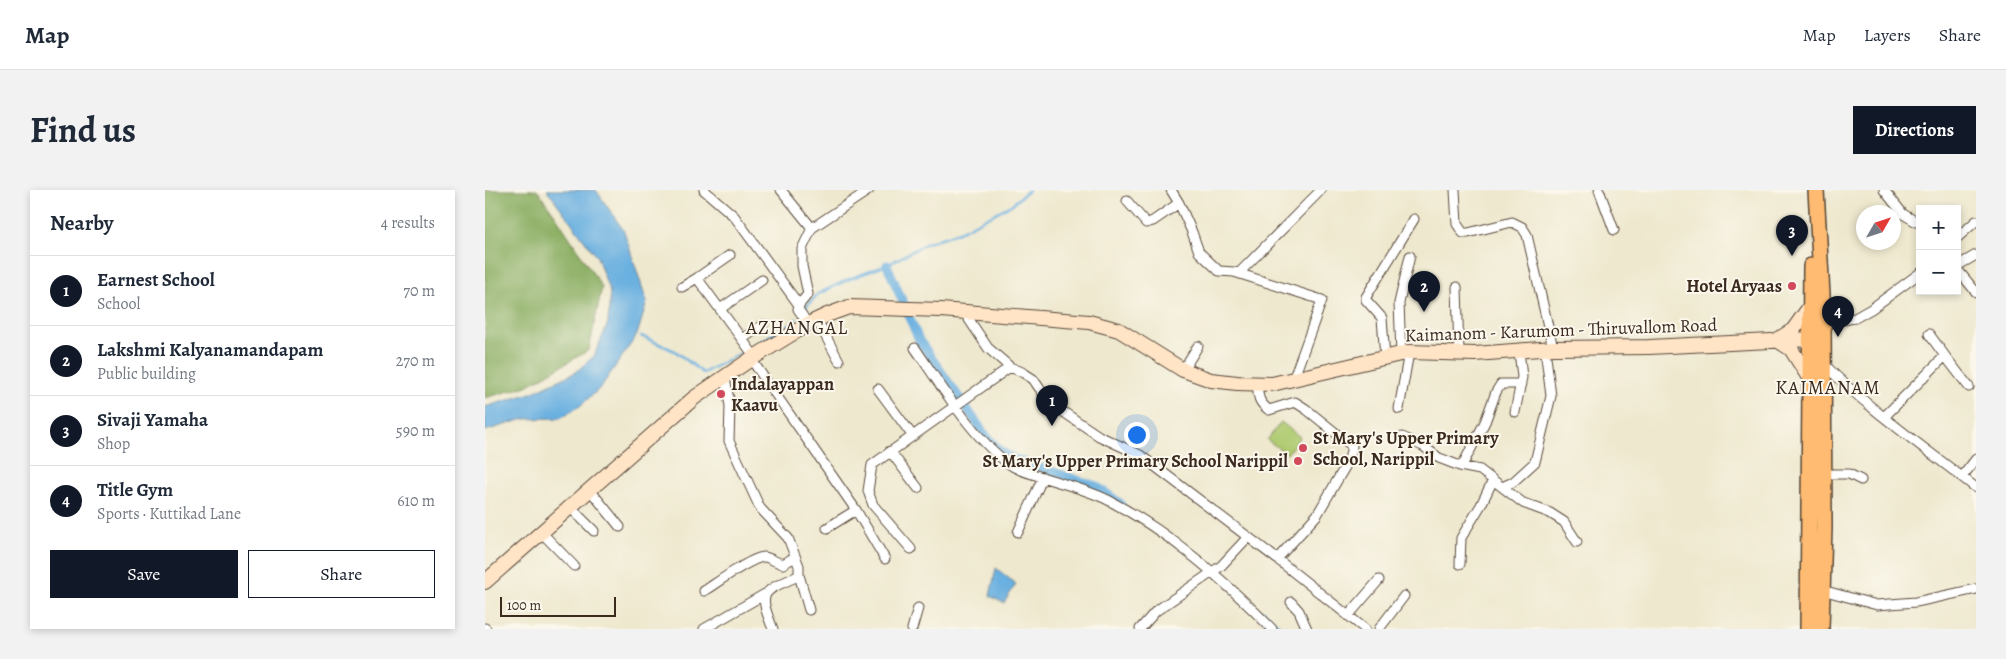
<!DOCTYPE html>
<html lang="en">
<head>
<meta charset="utf-8">
<style>
	body { margin:0; font-family:Alegreya,serif; background:#f2f2f3; color:#1f2937 }
	.controls { position:absolute; right:15px; top:15px; display:grid; overflow:hidden; border-radius:0px; box-shadow:0 2px 8px #0003 }
	.controls button { width:45px; height:45px; display:grid; place-items:center; padding:0; border:0; border-bottom:1px solid #e0e1e3; background:#fff; color:#1f2937; font:25px sans-serif }
	.compass { position:absolute; left:1371px; top:15px; width:45px; height:45px; border-radius:50%; background:#fff; box-shadow:0 2px 8px #0003; rotate:51deg }
	.scale { position:absolute; left:15px; bottom:12px; width:116px; box-sizing:border-box; padding-left:5px; border:2px solid #3b2a1e; border-top:0; font-size:14px; line-height:18px; white-space:nowrap; color:#3b2a1e; -webkit-text-stroke:4px #fbf7ec; paint-order:stroke }
	.you { position:absolute; left:651px; top:244px; width:18px; height:18px; margin:-12px; border:4px solid #fff; border-radius:50%; background:#1a73e8; box-shadow:0 0 0 8px #1a73e833 }
	.badge { display:grid; place-items:center; width:32px; height:32px; border-radius:50%; background:#111827; color:#fff; font-size:16px; font-weight:700 }
	.pin { position:absolute; translate:-50% -41px; filter:drop-shadow(0 1px 2px #0008) }
	.pin::after { content:''; position:absolute; top:26px; width:18px; height:15px; background:inherit; clip-path:polygon(0 0,100% 0,50% 100%) }
	.list { margin:0; padding:0; list-style:none }
	h2 { display:flex; justify-content:space-between; align-items:center; height:65px; margin:0; padding:0 20px; font-size:21px }
	h2 small { font-size:16px; font-weight:400; color:#747a83 }
	.list li { display:grid; grid-template-columns:32px 1fr auto; gap:15px; align-items:center; box-sizing:border-box; height:70px; padding:0 20px; border-top:1px solid #e0e1e3 }
	.list b { display:block; font-size:19px; white-space:nowrap }
	.list p { margin:0; font-size:16px; white-space:nowrap; color:#747a83 }
	.list em { font-size:16px; font-style:normal; color:#747a83 }
	.actions { display:flex; gap:10px; padding:15px 20px }
	.actions a { flex:1; padding:11px 0; border:1px solid #111827; border-radius:0px; text-align:center; font-size:18px; color:#111827 }
	.actions .main { background:#111827; color:#fff }
	.map { position:relative; flex:none; width:1491px; height:439px; overflow:hidden; border-radius:0px }
	header { display:flex; align-items:center; gap:30px; box-sizing:border-box; height:70px; padding:0 25px; background:#fff; border-bottom:1px solid #e0e1e3 }
	header strong { font-size:24px }
	nav { display:flex; gap:28px; margin-inline-start:auto; font-size:18px }
	.intro { display:flex; align-items:center; justify-content:space-between; box-sizing:border-box; height:120px; padding:0 30px }
	h1 { margin:0; font-size:35px }
	.button { padding:12px 22px; border-radius:0px; background:#111827; color:#fff; font-size:18px; font-weight:700 }
	main { display:flex; gap:30px; padding:0 30px }
	aside { flex:1; background:#fff; border-radius:0px; box-shadow:0 2px 8px #0003 }
	.map>svg:first-child { display:block }
	.green { fill:#aeca70; stroke:#747a47 }
	.forest { fill:#8aae62; stroke:#626c40 }
	.water { fill:#6ab0e0; stroke:#526d7f }
	.lines { fill:none; stroke-linecap:round; stroke-linejoin:round }
	.stream { stroke:#6ab0e0; stroke-width:2.5 }
	.canal { stroke:#6ab0e0; stroke-width:9 }
	.street-casing { stroke:#564638; stroke-width:11 }
	.secondary-casing { stroke:#564638; stroke-width:16 }
	.primary-casing { stroke:#564638; stroke-width:18 }
	.street { stroke:#fff; stroke-width:9 }
	.secondary { stroke:#ffe4c6; stroke-width:14 }
	.primary { stroke:#febb71; stroke-width:15 }
	.poi-dot { fill:#d1495b; stroke:#fbf7ec; stroke-width:2 }
	.labels { text-anchor:middle; dominant-baseline:central; stroke-width:4; stroke-linejoin:round; paint-order:stroke }
	.poi-label { font-size:18px; font-weight:bold; fill:#3b2a1e; stroke:#fbf7ec; text-anchor:end }
	.street-label { font-size:18px; fill:#3b2a1e; stroke:#fbf7ec }
	.neighbourhood-label { font-size:19px; letter-spacing:1px; fill:#3b2a1e; stroke:#fbf7ec }
</style>
</head>
<body>
<header>
<strong>Map</strong>
<nav><a>Map</a><a>Layers</a><a>Share</a></nav>
</header>
<div class="intro"><h1>Find us</h1><a class="button">Directions</a></div>
<main>
<aside>
<h2>Nearby<small>4 results</small></h2>
<ul class="list">
<li><span class="badge">1</span><div><b>Earnest School</b><p>School</p></div><em>70 m</em></li>
<li><span class="badge">2</span><div><b>Lakshmi Kalyanamandapam</b><p>Public building</p></div><em>270 m</em></li>
<li><span class="badge">3</span><div><b>Sivaji Yamaha</b><p>Shop</p></div><em>590 m</em></li>
<li><span class="badge">4</span><div><b>Title Gym</b><p>Sports · Kuttikad Lane</p></div><em>610 m</em></li>
</ul>
<div class="actions"><a class="main">Save</a><a>Share</a></div>
</aside>
<div class="map">
<svg width="1491" height="439" viewBox="0 0 1491 439">
	<rect width="100%" height="100%" fill="#fbf7ec"/>
	<filter id="ink" filterUnits="userSpaceOnUse"><feTurbulence type="fractalNoise" baseFrequency=".02" numOctaves="2"/><feDisplacementMap in="SourceGraphic" scale="10" xChannelSelector="R" yChannelSelector="G"/><feConvolveMatrix kernelMatrix="1 2 1 2 8 2 1 2 1" color-interpolation-filters="sRGB"/></filter>
	<filter id="wash" filterUnits="userSpaceOnUse"><feTurbulence type="fractalNoise" baseFrequency=".0096" numOctaves="4" result="noise"/><feDisplacementMap in="SourceGraphic" scale="20" xChannelSelector="R" yChannelSelector="G"/><feGaussianBlur stdDeviation="1.12" result="paint"/><feColorMatrix in="noise" values="0 0 0 0 0 0 0 0 0 0 0 0 0 0 0 0 0 1.4 0 .05"/><feComposite in="paint" operator="in"/></filter>
	<g filter="url(#wash)">
		<rect width="100%" height="100%" fill="#eee8ce"/>
		<path class="green" d="M 796,232 L 815,247 L 802,264 L 782,250 Z"/>
		<path class="forest" d="M 0,0 L 52,0 L 70,25 L 117,97 L 104,160 L 42,196 L 0,208 Z"/>
		<path class="water" d="M 62,0 L 111,0 L 139,41 L 162,112 L 152,145 L 116,197 L 95,216 L 75,228 L 39,229 L 0,241 L 0,217 L 46,203 L 91,182 L 109,166 L 123,133 L 125,103 L 112,67 Z
			M 511,378 L 531,394 L 519,413 L 505,406 Z"/>
		<g class="lines">
			<path class="stream" d="M 320,118 L 333,104 L 364,89 L 402,75 L 442,53 L 474,42 L 526,15 L 544,0
				M 156,146 L 190,161 L 218,183 L 258,162
				M 269,155 L 307,133 L 311,129"/>
			<path class="canal" d="M 402,75 L 434,150 L 499,243 L 514,260 L 529,269 L 611,296 L 636,314
				M 777,424 L 793,439"/>
		</g>
	</g>
	<g filter="url(#ink)">
		<g class="lines">
			<defs>
				<path id="street" d="M 219,0 L 249,26 L 314,115
					M 296,0 L 327,38
					M 686,0 L 694,13 L 707,42 L 714,62 L 734,81 L 749,82 L 837,110 L 808,190
					M 970,0 L 972,34 L 978,43 L 983,43 L 1027,32 L 1037,37 L 1042,45 L 1068,158
					M 1114,0 L 1129,40
					M 1399,0 L 1418,24 L 1435,34
					M 642,11 L 661,33 L 668,31 L 694,13
					M 1472,48 L 1491,31
					M 1472,76 L 1491,65
					M 1472,79 L 1491,102
					M 754,83 L 836,0
					M 212,88 L 245,65
					M 197,97 L 212,88 L 270,167
					M 972,97 L 974,164
					M 235,119 L 277,90
					M 479,122 L 503,158 L 525,177 L 537,182 L 548,189 L 562,209 L 574,219 L 614,246 L 655,265 L 792,369 L 832,325 L 864,270 L 867,256 L 821,219 L 810,212 L 784,220 C 774,213 772,206 773,194
					M 332,130 L 354,171
					M 1337,133 L 1370,128 L 1386,119 L 1435,83
					M 323,134 L 313,119 L 314,115 L 323,104 L 317,76 L 317,59 L 327,38 L 384,0
					M 1444,144 L 1460,166
					M 257,149 L 278,135
					M 430,158 C 455,194 492,255 529,277 C 536,281 544,283 551,285 C 574,293 601,299 623,310 C 685,342 738,389 787,439
					M 916,164 L 914,113 L 925,66
					M 900,168 L 897,128 L 881,110 L 881,107 L 929,29
					M 266,169 L 371,320 L 400,369
					M 1338,173 C 1384,220 1439,257 1491,298
					M 698,180 L 713,156
					M 240,187 L 245,216 L 244,251 L 275,318 L 303,348 L 314,376 L 314,385 L 311,387 C 276,402 273,402 288,439
					M 393,199 L 427,245
					M 914,219 L 924,162
					M 1030,222 L 1037,187 L 1034,161
					M 1399,227 L 1460,166 L 1484,197
					M 917,247 L 938,256 L 954,268 L 975,276 L 995,280 L 1017,297 L 1028,292 L 1050,272 L 1066,206 L 1060,159
					M 405,261 L 433,298
					M 977,276 L 1000,232 L 1011,202 L 1016,194 L 1036,194
					M 1338,284 L 1364,284 L 1376,290
					M 1477,287 L 1491,269
					M 1017,297 L 1038,313 L 1065,323 L 1079,332 L 1092,352
					M 105,300 L 135,337
					M 85,317 L 109,341
					M 342,338 L 371,320
					M 56,342 L 89,376
					M 533,342 L 558,287
					M 426,359 L 388,315 L 383,301 L 387,275 L 525,177
					M 792,369 L 880,439
					M 975,374 L 976,348 L 996,315 L 1008,290
					M 314,385 L 324,420
					M 1337,400 L 1392,415 L 1431,412 L 1491,399
					M 219,401 C 230,394 267,367 279,367 C 284,367 292,373 298,374 L 310,367
					M 806,412 L 814,421 L 822,439
					M 863,426 L 894,390
					M 0,438 L 1,439
					M 219,439 L 280,404
					M 427,439 L 433,418
					M 655,439 L 671,421 L 736,376 L 763,347
					M 894,439 L 919,406"/>
				<path id="secondary" d="M 1326,191 L 1306,159 L 1292,150 L 1308,140 L 1326,115
					M 0,392 L 209,208 L 266,169 L 323,134 L 342,125 L 364,117 L 456,120 L 604,132 L 634,140 L 698,180 L 726,190 L 752,193 L 787,194 L 924,162 L 990,164 L 1068,158 L 1164,157 L 1326,149 L 1336,150"/>
				<path id="primary" d="M 1331,0 L 1338,122 L 1339,338 L 1336,439
					M 1323,439 L 1326,76"/>
			</defs>
			<use href="#street" class="street-casing"/>
			<use href="#secondary" class="secondary-casing"/>
			<use href="#primary" class="primary-casing"/>
			<use href="#street" class="street"/>
			<use href="#secondary" class="secondary"/>
			<use href="#primary" class="primary"/>
		</g>
	</g>
	<g class="poi-dot">
		<circle cx="1307" cy="96" r="5"/>
		<circle cx="236" cy="204" r="5"/>
		<circle cx="818" cy="258" r="5"/>
		<circle cx="813" cy="271" r="5"/>
	</g>
	<g class="labels">
		<g class="poi-label">
			<text x="1297" y="96">Hotel Aryaas</text>
			<text x="246" y="194" text-anchor="start">Indalayappan<tspan x="246" dy="21">Kaavu</tspan></text>
			<text x="828" y="248" text-anchor="start">St Mary's Upper Primary<tspan x="828" dy="21">School, Narippil</tspan></text>
			<text x="803" y="271">St Mary's Upper Primary School Narippil</text>
		</g>
		<g class="street-label">
			<text transform="translate(1076 140) rotate(-2)">Kaimanom - Karumom - Thiruvallom Road</text>
		</g>
		<g class="neighbourhood-label">
			<text x="312" y="138">AZHANGAL</text>
			<text x="1343" y="198">KAIMANAM</text>
		</g>
	</g>
</svg>
<div class="controls">
<button>+</button>
<button>−</button>
</div>
<svg class="compass" viewBox="-18 -18 36 36"><path d="M0-13l5 13h-10z" fill="#e53935"/><path d="M0 13l5-13h-10z" fill="#747a83"/></svg>
<div class="scale">100 m</div>
<div class="you"></div>
<div class="pin badge" style="left:567px;top:236px">1</div>
<div class="pin badge" style="left:939px;top:122px">2</div>
<div class="pin badge" style="left:1307px;top:66px">3</div>
<div class="pin badge" style="left:1353px;top:147px">4</div>
</div>
</main>
</body>
</html>
